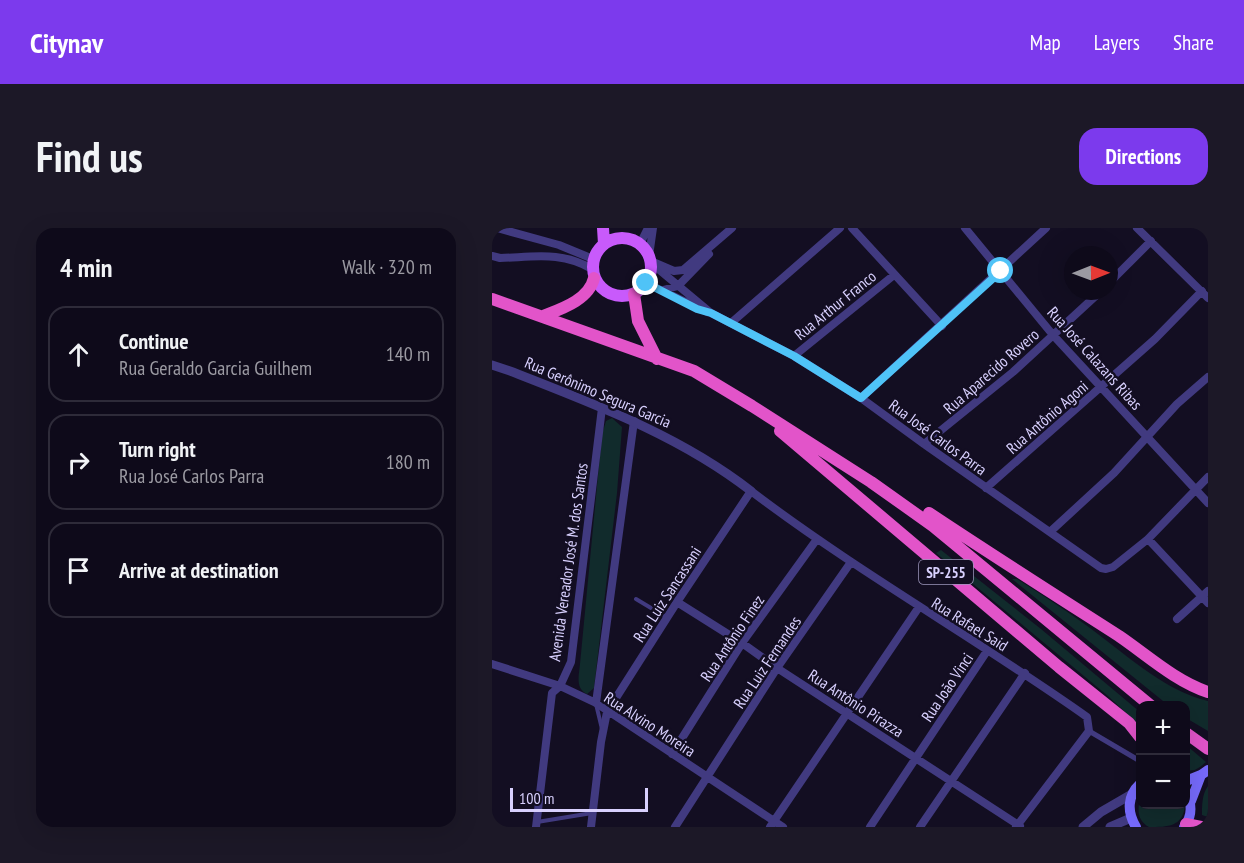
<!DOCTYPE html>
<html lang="en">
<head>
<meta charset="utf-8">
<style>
	body { margin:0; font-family:"PT Sans Narrow",sans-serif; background:#1c1827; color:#f1f3f6 }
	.controls { position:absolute; right:18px; bottom:18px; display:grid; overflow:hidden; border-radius:12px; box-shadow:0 6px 24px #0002 }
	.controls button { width:54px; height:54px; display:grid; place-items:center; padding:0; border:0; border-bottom:2px solid #2e2b39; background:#0e0a1a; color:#f1f3f6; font:30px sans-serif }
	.compass { position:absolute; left:572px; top:18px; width:54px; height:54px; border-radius:50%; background:#0e0a1a; box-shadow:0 6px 24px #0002; rotate:89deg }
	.scale { position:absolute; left:18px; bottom:15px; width:138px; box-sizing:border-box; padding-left:6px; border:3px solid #d8d0fe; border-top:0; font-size:16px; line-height:21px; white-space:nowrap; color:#d8d0fe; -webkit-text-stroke:4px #130e22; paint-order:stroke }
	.stop { position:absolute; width:18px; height:18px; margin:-14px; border:4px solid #4fc3f7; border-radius:50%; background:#fff }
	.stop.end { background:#4fc3f7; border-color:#fff; box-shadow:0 2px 6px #0008 }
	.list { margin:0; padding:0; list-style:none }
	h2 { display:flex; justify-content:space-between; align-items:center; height:78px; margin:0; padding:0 24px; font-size:26px }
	h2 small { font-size:20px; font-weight:400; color:#9b9aa2 }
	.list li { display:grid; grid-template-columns:39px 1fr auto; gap:18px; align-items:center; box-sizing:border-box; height:96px; margin:0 12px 12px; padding:0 12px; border:2px solid #2e2b39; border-radius:18px }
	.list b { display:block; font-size:22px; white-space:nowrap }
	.list p { margin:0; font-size:20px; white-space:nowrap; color:#9b9aa2 }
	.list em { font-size:20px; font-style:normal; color:#9b9aa2 }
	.icon { flex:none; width:33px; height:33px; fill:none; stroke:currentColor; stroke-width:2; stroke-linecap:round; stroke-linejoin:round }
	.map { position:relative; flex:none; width:716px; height:599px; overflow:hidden; border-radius:18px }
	header { display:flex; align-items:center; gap:36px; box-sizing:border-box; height:84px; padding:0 30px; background:#7c3aed; color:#fff }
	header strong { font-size:28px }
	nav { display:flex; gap:33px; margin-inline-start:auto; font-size:21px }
	.intro { display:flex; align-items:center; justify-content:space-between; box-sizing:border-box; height:144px; padding:0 36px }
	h1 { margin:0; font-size:42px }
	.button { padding:15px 27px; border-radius:18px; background:#7c3aed; color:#fff; font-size:21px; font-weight:700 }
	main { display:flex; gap:36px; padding:0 36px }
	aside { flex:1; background:#0e0a1a; border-radius:18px; box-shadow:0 6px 24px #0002 }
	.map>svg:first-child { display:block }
	.green { fill:#112b2c }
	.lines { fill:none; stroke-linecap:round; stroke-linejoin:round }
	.service { stroke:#413a80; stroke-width:4 }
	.pedestrian { stroke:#413a80; stroke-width:5 }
	.minor { stroke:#413a80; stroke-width:8 }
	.tertiary { stroke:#413a80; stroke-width:9 }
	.secondary { stroke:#766afb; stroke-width:10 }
	.primary { stroke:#c85afb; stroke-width:12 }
	.trunk { stroke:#e254c9; stroke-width:12 }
	.route { stroke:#4fc3f7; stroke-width:8 }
	.labels { text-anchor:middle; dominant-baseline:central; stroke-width:5; stroke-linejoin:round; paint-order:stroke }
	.shield { fill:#130e22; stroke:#9d96bc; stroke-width:1.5 }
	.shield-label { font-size:15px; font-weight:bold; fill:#d8d0fe }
	.street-label { font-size:16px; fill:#d8d0fe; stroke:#130e22 }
</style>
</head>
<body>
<header>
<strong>Citynav</strong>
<nav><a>Map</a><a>Layers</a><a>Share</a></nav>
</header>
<div class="intro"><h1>Find us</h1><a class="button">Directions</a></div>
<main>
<aside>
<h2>4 min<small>Walk · 320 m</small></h2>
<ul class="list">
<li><svg class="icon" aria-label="ahead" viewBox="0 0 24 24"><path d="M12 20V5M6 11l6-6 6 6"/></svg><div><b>Continue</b><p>Rua Geraldo Garcia Guilhem</p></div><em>140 m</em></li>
<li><svg class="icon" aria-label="right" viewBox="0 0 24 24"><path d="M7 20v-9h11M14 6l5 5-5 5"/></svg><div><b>Turn right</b><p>Rua José Carlos Parra</p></div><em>180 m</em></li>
<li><svg class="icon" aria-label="arrive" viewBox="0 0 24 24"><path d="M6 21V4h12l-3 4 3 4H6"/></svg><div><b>Arrive at destination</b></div></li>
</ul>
</aside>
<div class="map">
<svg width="716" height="599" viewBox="0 0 716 599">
	<rect width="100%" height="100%" fill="#130e22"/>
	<path class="green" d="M 120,190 L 130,199 L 125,265 L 102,460 L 95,466 C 83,461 87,447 88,436 L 110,206 L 114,193 Z
		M 449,322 L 549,401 L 648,484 L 648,498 L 616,468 L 444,325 Z
		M 520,351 L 525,351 C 547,365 569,379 591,395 C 628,421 671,463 716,473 L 716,503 L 694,490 L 694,478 L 676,477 Z
		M 694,517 L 714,534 C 707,540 703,544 694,542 Z
		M 716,558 L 716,589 L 710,587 C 710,577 710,566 716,558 Z
		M 648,572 L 648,576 L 693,577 C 691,599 676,599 657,599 C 646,593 645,583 648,572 Z"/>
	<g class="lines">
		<path class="service" d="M 144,371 L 174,389
			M 104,476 L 110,501
			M 45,594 L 100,585"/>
		<path class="pedestrian" d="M 597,503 L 648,533"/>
		<path class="minor" d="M 5,0 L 67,17 L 101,31
			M 360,0 L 450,98
			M 473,0 L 561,107 L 716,275
			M 645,0 L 716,70
			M 148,16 L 156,0
			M 0,28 L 8,30 C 42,29 70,23 100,41
			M 157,28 L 161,0
			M 161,34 L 182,43 L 191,42 L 240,0
			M 159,35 L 219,85 L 302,128 L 369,170 L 432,216 L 609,340 L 614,341 L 621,339 L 656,311 L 716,249
			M 154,55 L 215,84
			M 617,55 L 659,13
			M 171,62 L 186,58 L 217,26
			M 239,95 L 348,0
			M 302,128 L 402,47
			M 369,170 L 554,0
			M 432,216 L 521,144 L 609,63
			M 494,260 L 663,111 L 710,63
			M 559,303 L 622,245 L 685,176 L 716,149
			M 656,311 L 716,375
			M 185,374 L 250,415 L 285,440 L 528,598
			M 685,391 L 716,363
			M 0,436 L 68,458 L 104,475 L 291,599
			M 104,475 L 142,193
			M 180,526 L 250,415 L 325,311
			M 44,599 L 60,465 L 68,458 L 79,434 L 110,180
			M 99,599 L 109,514 L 115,484 L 185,374 L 259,263 C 367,345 485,411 595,489 L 597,503 L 524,599
			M 183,599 L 285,440 L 359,334
			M 278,599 L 427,379
			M 378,599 L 495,423
			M 428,599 L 533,445"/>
		<path class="tertiary" d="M 0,137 L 18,143 C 102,176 187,207 259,263
			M 591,599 L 609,584 L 640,566
			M 618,599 L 639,590"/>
		<path class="secondary" d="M 694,553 L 709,547 L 716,542
			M 699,573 L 709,547
			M 644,599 C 635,584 635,568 648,556
			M 692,599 C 701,587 700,576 694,564"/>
		<path class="primary" d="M 111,0 L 112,16
			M101 39a29 29 0 1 1 58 0a29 29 0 1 1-58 0Z"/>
		<path class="trunk" d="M 142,66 L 146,93 L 165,131
			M 0,71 L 202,143 L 260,178 L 379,254 L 441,298 L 659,478
			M 51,88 C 69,81 97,72 102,50
			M 288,203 L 567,439 L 637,495 L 648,509
			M 437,285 C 500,327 563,367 627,408 C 655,427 683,453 716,464
			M 694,505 L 716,521
			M 694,596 L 709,599"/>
	</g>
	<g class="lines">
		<path class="route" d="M 154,55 L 205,81 L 219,85 L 302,128 L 369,170 L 509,43"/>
	</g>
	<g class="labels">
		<rect class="shield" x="427" y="332" width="54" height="24" rx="4.5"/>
		<g class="shield-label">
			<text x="454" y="344">SP-255</text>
		</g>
		<g class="street-label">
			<text transform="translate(343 77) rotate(-39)">Rua Arthur Franco</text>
			<text transform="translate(603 130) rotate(48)">Rua José Calazans Ribas</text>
			<text transform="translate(499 143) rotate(-41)">Rua Aparecido Rovero</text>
			<text transform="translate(106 164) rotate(23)">Rua Gerônimo Segura Garcia</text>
			<text transform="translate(555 189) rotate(-41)">Rua Antônio Agoni</text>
			<text transform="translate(446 209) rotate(36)">Rua José Carlos Parra</text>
			<text transform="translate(76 334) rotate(-82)">Avenida Vereador José M. dos Santos</text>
			<text transform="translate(175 366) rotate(-57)">Rua Luiz Sancassani</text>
			<text transform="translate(478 396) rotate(32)">Rua Rafael Said</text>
			<text transform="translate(240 410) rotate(-56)">Rua Antônio Finez</text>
			<text transform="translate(275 434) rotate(-56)">Rua Luiz Fernandes</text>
			<text transform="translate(455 459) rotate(-56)">Rua João Vinci</text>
			<text transform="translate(364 475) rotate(33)">Rua Antônio Pirazza</text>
			<text transform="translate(158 496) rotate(33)">Rua Alvino Moreira</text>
		</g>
	</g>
</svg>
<div class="controls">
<button>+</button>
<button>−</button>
</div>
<svg class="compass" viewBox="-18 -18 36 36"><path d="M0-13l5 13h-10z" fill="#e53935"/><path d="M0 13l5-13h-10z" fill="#9b9aa2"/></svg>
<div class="scale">100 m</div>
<div class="stop" style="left:509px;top:43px"></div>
<div class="stop end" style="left:154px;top:55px"></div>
</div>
</main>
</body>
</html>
